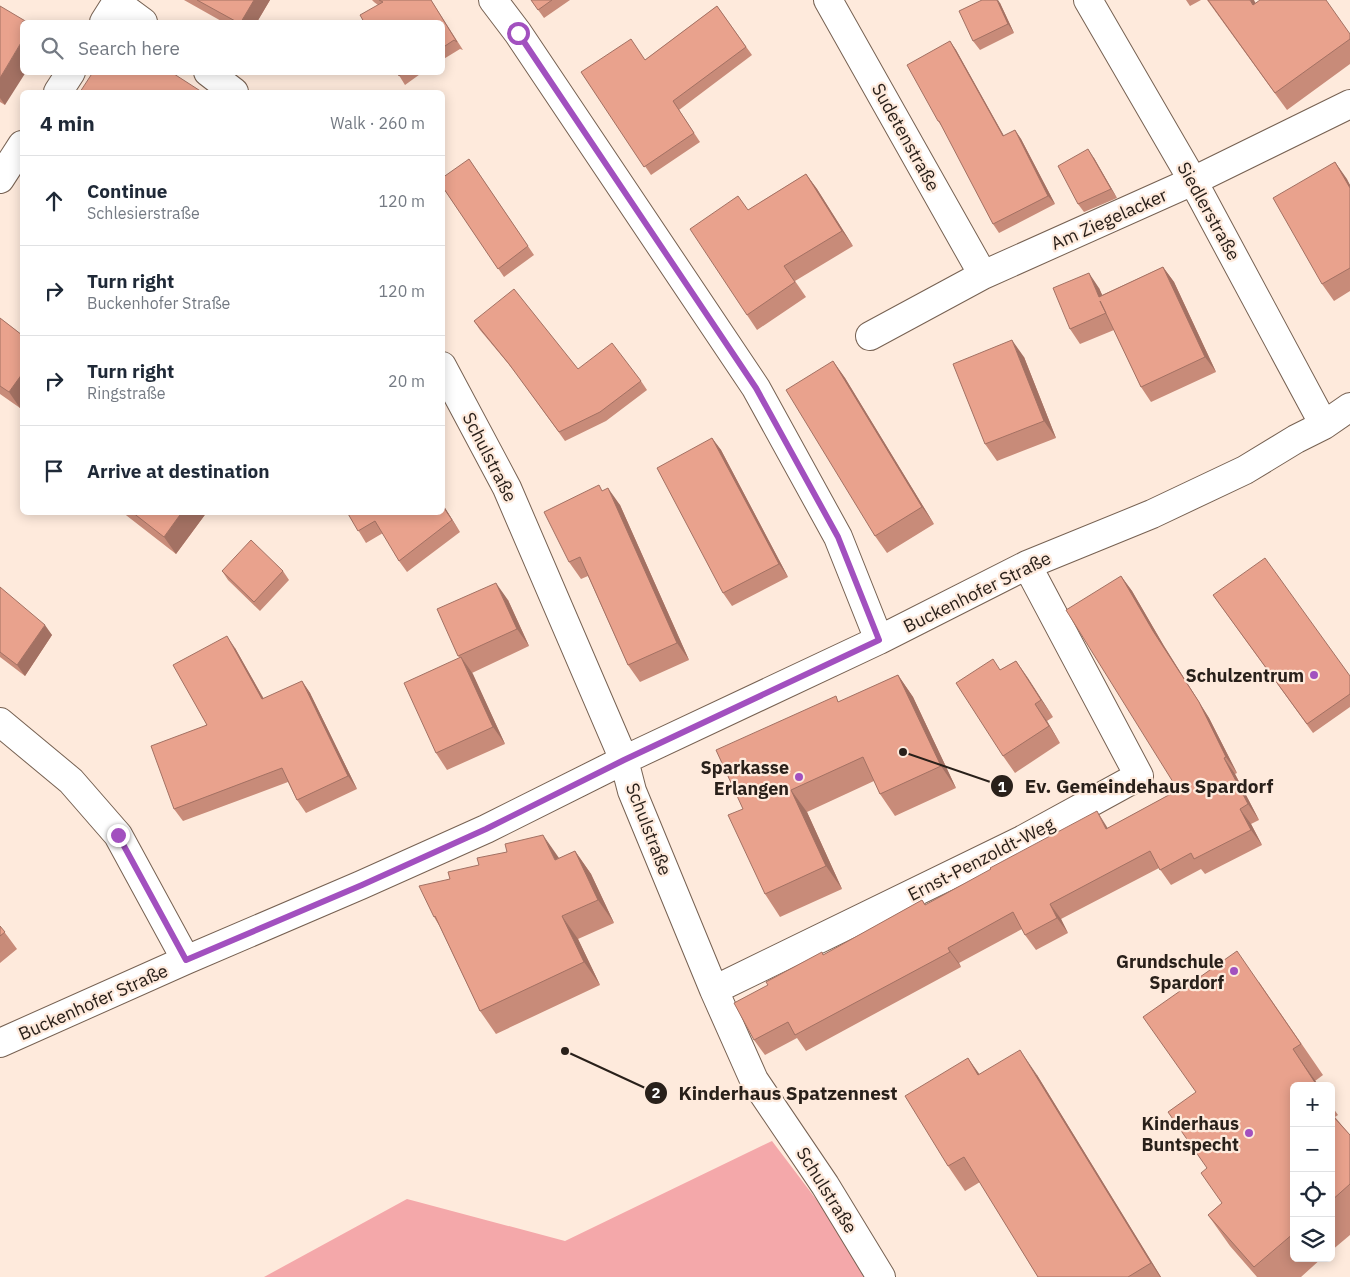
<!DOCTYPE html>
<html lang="en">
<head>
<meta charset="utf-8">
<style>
	body { margin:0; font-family:"IBM Plex Sans",sans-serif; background:#f6f6f7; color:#1f2937 }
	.controls { position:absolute; right:15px; bottom:15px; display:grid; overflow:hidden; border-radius:8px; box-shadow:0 2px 12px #0003 }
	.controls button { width:45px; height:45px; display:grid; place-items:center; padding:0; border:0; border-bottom:1px solid #e0e1e3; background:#fff; color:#1f2937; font:25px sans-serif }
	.stop { position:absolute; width:15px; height:15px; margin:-11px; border:4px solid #a250bf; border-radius:50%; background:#fff }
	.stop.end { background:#a250bf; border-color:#fff; box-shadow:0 1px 5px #0008 }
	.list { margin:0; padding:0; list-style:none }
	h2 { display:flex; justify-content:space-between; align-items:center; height:65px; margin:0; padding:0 20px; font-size:21px }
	h2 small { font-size:16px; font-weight:400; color:#747a83 }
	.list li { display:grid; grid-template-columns:32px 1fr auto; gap:15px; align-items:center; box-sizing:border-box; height:90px; padding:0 20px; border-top:1px solid #e0e1e3 }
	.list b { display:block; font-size:19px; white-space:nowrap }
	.list p { margin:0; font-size:16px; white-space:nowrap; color:#747a83 }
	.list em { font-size:16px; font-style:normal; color:#747a83 }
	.icon { flex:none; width:28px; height:28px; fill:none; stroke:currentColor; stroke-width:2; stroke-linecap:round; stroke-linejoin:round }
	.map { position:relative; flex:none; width:1350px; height:1277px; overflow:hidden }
	.search { position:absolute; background:#fff; box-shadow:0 2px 12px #0003; left:20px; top:20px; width:425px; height:55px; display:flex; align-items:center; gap:12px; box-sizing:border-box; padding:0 18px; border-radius:8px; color:#747a83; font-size:19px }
	.panel { position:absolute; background:#fff; box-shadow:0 2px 12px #0003; left:20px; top:90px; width:425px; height:425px; border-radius:8px }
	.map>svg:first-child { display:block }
	.forest { fill:#f4a8aa }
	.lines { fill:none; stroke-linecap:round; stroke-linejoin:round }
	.minor-casing { stroke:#766152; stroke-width:30 }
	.minor { stroke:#fff; stroke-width:28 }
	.wall { fill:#c88b79 }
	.shaded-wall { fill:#a37163 }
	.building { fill:#e9a28d; stroke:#a37163 }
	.route { stroke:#a250bf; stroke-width:6 }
	.poi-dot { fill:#a250bf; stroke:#feeadc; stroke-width:2 }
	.labels { text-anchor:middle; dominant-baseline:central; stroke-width:4.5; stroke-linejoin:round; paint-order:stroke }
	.street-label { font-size:18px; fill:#29201a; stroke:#feeadc }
	.poi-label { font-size:18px; font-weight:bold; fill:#29201a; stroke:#feeadc; text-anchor:end }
	.leader { fill:none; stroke:#29201a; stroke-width:2 }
	.callout-dot { fill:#29201a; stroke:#feeadc; stroke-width:2 }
	.mark-label { font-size:15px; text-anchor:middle; font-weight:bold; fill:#fff }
	.callout-label { font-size:19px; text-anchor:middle; font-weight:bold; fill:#29201a; stroke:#feeadc; stroke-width:4.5; stroke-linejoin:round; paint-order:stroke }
</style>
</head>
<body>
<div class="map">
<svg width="1350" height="1277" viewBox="0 0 1350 1277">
	<rect width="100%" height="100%" fill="#feeadc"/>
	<path class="forest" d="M 772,1141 L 875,1277 L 264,1277 L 407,1199 L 565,1241 Z"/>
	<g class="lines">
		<defs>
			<path id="minor" d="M 493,0 L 518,33 L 756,388 L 838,537 L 879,640
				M 828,0 L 983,275
				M 1088,0 L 1193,181 L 1324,425
				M 117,3 L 143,22
				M 104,22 L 118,0
				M 208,72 L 234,92
				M 58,92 L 71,72
				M 0,179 L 22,145
				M 870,336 L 983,275 L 1193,181 L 1350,104
				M 442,366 L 507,488 L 624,760 L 632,791 L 714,990 L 754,1080 L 825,1185 L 881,1277
				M 0,722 L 71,781 L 118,835 L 186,960
				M 714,990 L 1022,840 L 1139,776 L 1027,565
				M 0,1043 L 186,960 L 361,885 L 486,829 L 624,760 L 879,640 L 1027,565 L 1152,514 L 1245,470 L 1296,439 L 1324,425 L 1350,407"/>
		</defs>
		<use href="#minor" class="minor-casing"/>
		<use href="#minor" class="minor"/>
	</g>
	<path class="wall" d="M 184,0 L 270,0 L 257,22 L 223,22 Z
		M 372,0 L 431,0 L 463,50 L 460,49 L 442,60 L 442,22 L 378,5 L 374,2 Z
		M 531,0 L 570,0 L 544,18 Z
		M 1186,0 L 1201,0 L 1190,6 Z
		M 1207,0 L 1255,3 L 1350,34 L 1350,64 L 1287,110 Z
		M 1000,3 L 1014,33 L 980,50 L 973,41 Z
		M 0,6 L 5,105 L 0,102 Z
		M 717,6 L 752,55 L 679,110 L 700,142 L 651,175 L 581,72 L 645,60 Z
		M 950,41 L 956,50 L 1004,136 L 1015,130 L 1021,139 L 1055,204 L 999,233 L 993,224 L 944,129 L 938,121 Z
		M 397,72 L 423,72 L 405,85 Z
		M 1094,158 L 1117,198 L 1084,212 L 1078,204 Z
		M 469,159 L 534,255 L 504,277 L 442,186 Z
		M 1335,162 L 1350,185 L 1350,291 L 1334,301 L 1322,284 Z
		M 806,174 L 817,189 L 853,246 L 795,281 L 806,297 L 757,330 L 747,315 L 748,210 Z
		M 1163,267 L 1174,282 L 1216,372 L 1151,402 L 1141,387 L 1114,330 L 1080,344 L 1070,329 L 1099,288 L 1102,295 Z
		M 0,318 L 22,335 L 22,405 L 20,408 L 0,394 Z
		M 474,321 L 578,369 L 641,381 L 647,390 L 606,421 L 565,441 L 516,373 L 480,330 Z
		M 1024,357 L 1056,438 L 997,461 L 985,444 Z
		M 833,361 L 845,378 L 934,524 L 887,553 L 875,536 Z
		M 712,438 L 721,450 L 788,577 L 732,606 L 723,593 Z
		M 603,491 L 620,505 L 689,660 L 640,682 L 628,665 L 588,576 L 581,579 L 569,562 Z
		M 442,503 L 460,532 L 407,572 L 399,561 L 383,533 L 366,543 L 347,512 L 442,512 Z
		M 122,512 L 207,512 L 176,554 Z
		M 222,571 L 283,571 L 289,580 L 260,611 L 228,580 Z
		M 1121,576 L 1132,591 L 1164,646 L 1209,718 L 1237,773 L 1235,774 L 1259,820 L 1251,824 L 1262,845 L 1205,874 L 1201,869 L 1171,885 L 1159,868 L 1061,919 L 1068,933 L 1036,950 L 1025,935 L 1022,929 L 959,963 L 961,967 L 806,1051 L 797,1038 L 765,1055 L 754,1040 L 824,955 L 922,900 L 926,905 L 1108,828 L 1178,790 Z
		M 0,587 L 52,635 L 25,676 L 0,657 Z
		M 1213,595 L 1350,676 L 1350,707 L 1313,733 Z
		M 508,600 L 529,646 L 472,673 L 505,744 L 447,770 L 436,753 L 460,658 L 458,656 Z
		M 235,648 L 264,699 L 302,681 L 310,693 L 357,789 L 306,813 L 297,800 L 288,782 L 183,821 L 174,809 Z
		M 1016,661 L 1053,717 L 1047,721 L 1060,743 L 1015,773 L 1003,756 L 1000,670 Z
		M 898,675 L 913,697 L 956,788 L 895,816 L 880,794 L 874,781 L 807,812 L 842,889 L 780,917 L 765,894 L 743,809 L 840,702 Z
		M 575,851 L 591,874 L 614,923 L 578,939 L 600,985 L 496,1034 L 480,1011 L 440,927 L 434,917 Z
		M 0,926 L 17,949 L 0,963 Z
		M 1259,982 L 1323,1075 L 1315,1081 L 1319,1086 L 1294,1086 L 1294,1258 L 1322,1258 L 1301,1277 L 1257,1277 L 1230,1246 L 1208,1215 L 1222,1203 L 1207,1168 L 1196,1092 Z
		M 968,1058 L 979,1075 L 1037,1075 L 1161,1277 L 1038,1277 L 980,1182 L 965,1191 L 948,1166 Z
		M 1331,1105 L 1338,1115 L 1335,1117 L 1350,1135 L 1350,1235 L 1331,1251 Z"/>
	<path class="shaded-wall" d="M 254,0 L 270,0 L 257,22 L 241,22 Z
		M 997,0 L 998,0 L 1000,3 L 1014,33 L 1008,24 Z
		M 1250,0 L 1254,0 L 1265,22 L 1253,5 Z
		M 22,41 L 22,72 L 26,72 L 5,105 L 0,98 L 0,78 Z
		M 950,41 L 956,50 L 1009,145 L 1003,136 Z
		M 1015,130 L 1021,139 L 1055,204 L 1048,196 Z
		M 1088,149 L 1094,158 L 1117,198 L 1111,189 Z
		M 1335,162 L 1347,179 L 1350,185 L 1350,188 Z
		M 806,174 L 817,189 L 853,246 L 842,231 Z
		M 1163,267 L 1174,282 L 1216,372 L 1205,357 Z
		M 1089,273 L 1099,288 L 1110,312 L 1099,297 Z
		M 1012,340 L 1024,357 L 1056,438 L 1044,421 Z
		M 833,361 L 845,378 L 934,524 L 922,507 Z
		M 22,374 L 22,405 L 20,408 L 9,392 Z
		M 712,438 L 721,450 L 788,577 L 779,564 Z
		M 608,488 L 620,505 L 689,660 L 677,643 Z
		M 442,503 L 460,532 L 442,505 Z
		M 182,512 L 207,512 L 176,554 L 164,537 Z
		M 1121,576 L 1132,591 L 1164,646 L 1209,718 L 1237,773 L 1226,757 Z
		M 496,583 L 508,600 L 529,646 L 517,629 Z
		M 45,625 L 52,635 L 25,676 L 17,665 Z
		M 227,636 L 235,648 L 271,712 L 262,699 Z
		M 461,657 L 473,674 L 505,744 L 493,727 Z
		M 1016,661 L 1028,678 L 1053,717 L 1041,700 Z
		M 898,675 L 913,697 L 956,788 L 941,766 Z
		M 302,681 L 310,693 L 357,789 L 348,776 Z
		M 1035,704 L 1047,721 L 1060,743 L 1049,726 Z
		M 1224,758 L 1235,774 L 1259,820 L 1248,804 Z
		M 791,790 L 807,812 L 842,889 L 826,866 Z
		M 1240,809 L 1251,824 L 1262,845 L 1251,830 Z
		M 1097,811 L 1107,827 L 1117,845 L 1106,829 Z
		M 543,835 L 559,858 L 555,860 Z
		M 575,851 L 591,874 L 614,923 L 598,900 Z
		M 1050,904 L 1061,919 L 1068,933 L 1057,918 Z
		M 562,916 L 578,939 L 600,985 L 584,962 Z
		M 948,948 L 959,963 L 961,967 L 950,952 Z
		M 1293,1049 L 1319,1086 L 1317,1086 L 1316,1084 Z
		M 1020,1050 L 1037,1075 L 1161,1277 L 1160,1277 L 1151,1263 Z
		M 968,1058 L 985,1082 L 978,1075 Z"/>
	<path class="building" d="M 197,0 L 254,0 L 241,22 L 237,22 Z
		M 379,0 L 431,0 L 457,42 L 454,40 L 442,48 L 442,22 L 364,22 L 360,15 L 383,2 Z
		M 531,0 L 552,0 L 538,10 Z
		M 982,0 L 997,0 L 1008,24 L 973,41 L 959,11 Z
		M 1208,0 L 1250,0 L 1253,5 L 1260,0 L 1326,0 L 1350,34 L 1350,39 L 1275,93 Z
		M 0,6 L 27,22 L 22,22 L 22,41 L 0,78 Z
		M 717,6 L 746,47 L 673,101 L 694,133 L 644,167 L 581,72 L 631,39 L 645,60 Z
		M 950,41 L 1003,136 L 1015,130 L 1048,196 L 993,224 L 939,121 L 938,121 L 907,65 Z
		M 93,72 L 171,72 L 202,92 L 80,92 Z
		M 397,72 L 404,72 L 399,76 Z
		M 1088,149 L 1111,189 L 1078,204 L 1058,166 Z
		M 469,159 L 528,246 L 498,269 L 442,186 L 442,178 Z
		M 1335,162 L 1350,188 L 1350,268 L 1322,284 L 1273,198 Z
		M 806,174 L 842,231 L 784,266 L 795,282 L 747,315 L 690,229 L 738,196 L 748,210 Z
		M 1163,267 L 1205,357 L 1141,387 L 1100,301 L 1106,313 L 1070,329 L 1053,288 L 1089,273 L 1099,297 Z
		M 514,289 L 578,369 L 612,343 L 641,381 L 600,412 L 559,432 L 509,364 L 474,321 Z
		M 0,318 L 22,335 L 22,374 L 9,392 L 0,386 Z
		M 1012,340 L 1044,421 L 985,444 L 953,364 Z
		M 833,361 L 922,507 L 875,536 L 786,390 Z
		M 712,438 L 779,564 L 723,593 L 657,468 Z
		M 599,485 L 602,491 L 608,488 L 677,643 L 628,665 L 580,557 L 569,562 L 544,512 Z
		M 442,505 L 452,520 L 399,561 L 375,521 L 358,531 L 347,512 L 442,512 Z
		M 132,512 L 182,512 L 164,537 Z
		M 251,540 L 283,571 L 254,602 L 222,571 Z
		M 1265,558 L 1350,676 L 1350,694 L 1307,724 L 1213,595 Z
		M 1121,576 L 1153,631 L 1199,702 L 1226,757 L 1224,758 L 1248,804 L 1240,809 L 1251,830 L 1194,859 L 1191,853 L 1160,870 L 1150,851 L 1050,904 L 1057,918 L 1025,935 L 1013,912 L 948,948 L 950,952 L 795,1035 L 788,1022 L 754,1040 L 734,1003 L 768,985 L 766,982 L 822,952 L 823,955 L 922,900 L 925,905 L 991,869 L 990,868 L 1097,811 L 1106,829 L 1178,790 L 1066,610 Z
		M 496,583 L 517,629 L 458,656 L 437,609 Z
		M 0,587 L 45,625 L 17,665 L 0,652 Z
		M 227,636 L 262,699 L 302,681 L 348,776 L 297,800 L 282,768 L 174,809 L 151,746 L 207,725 L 173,665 Z
		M 461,657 L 493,727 L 436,753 L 404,683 Z
		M 993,659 L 1000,670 L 1016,661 L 1041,700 L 1035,704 L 1049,726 L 1003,756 L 956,683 Z
		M 898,675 L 941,766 L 880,794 L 863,757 L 791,790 L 826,866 L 765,894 L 728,815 L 743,809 L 716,750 L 836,696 L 838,702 Z
		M 543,835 L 555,860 L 575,851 L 598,900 L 562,916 L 584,962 L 480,1011 L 435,916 L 434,917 L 419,886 L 450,879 L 448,872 L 479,865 L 477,858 L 507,852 L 505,844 Z
		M 0,926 L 5,932 L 0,936 Z
		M 1237,951 L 1301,1044 L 1293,1049 L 1316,1084 L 1313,1086 L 1294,1086 L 1294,1233 L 1254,1267 L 1208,1215 L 1222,1203 L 1201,1173 L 1207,1168 L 1168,1112 L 1196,1092 L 1143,1017 Z
		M 1020,1050 L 1151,1263 L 1128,1277 L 1038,1277 L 964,1157 L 948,1166 L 905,1096 L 968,1058 L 978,1075 Z
		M 1331,1114 L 1350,1135 L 1350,1184 L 1331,1201 Z"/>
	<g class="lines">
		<path class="route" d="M 118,835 L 186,960 L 362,885 L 486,829 L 624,760 L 879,640 L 838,537 L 756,388 L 518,33"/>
	</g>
	<g class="poi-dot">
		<circle cx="1314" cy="675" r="5"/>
		<circle cx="799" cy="777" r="5"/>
		<circle cx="1234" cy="971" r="5"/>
		<circle cx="1249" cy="1133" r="5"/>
	</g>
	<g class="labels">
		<g class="street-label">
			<text transform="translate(906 137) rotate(61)">Sudetenstraße</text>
			<text transform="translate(1209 211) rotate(61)">Siedlerstraße</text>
			<text transform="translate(1109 219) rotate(-24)">Am Ziegelacker</text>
			<text transform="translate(490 457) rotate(63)">Schulstraße</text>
			<text transform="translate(977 592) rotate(-26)">Buckenhofer Straße</text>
			<text transform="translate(649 829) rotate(69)">Schulstraße</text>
			<text transform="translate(981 859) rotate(-27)">Ernst-Penzoldt-Weg</text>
			<text transform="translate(93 1002) rotate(-24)">Buckenhofer Straße</text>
			<text transform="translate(827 1190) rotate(58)">Schulstraße</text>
		</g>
		<g class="poi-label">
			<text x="1304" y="675">Schulzentrum</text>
			<text x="789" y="767">Sparkasse<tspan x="789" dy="21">Erlangen</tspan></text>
			<text x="1224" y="961">Grundschule<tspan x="1224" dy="21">Spardorf</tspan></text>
			<text x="1239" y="1123">Kinderhaus<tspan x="1239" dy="21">Buntspecht</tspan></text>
		</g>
	</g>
	<path class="leader" d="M903 752L1002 786M565 1051L656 1093"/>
	<g class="callout-dot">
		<circle cx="903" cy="752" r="5"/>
		<circle cx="565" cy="1051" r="5"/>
		<circle cx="1002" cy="786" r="12"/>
		<circle cx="656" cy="1093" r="12"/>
	</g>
	<g class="mark-label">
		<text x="1002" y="792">1</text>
		<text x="656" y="1098">2</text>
	</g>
	<g class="callout-label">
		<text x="1149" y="793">Ev. Gemeindehaus Spardorf</text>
		<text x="788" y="1100">Kinderhaus Spatzennest</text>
	</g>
</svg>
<div class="controls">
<button>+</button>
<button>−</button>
<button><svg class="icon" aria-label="locate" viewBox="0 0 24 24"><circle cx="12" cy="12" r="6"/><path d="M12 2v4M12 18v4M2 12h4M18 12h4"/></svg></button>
<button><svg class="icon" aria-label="layers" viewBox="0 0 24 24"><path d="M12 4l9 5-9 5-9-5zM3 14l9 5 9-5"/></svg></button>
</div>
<div class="stop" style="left:518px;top:33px"></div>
<div class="stop end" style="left:118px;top:835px"></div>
<div class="search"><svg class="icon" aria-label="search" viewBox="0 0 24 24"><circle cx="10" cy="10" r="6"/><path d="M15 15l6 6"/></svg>Search here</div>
<section class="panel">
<h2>4 min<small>Walk · 260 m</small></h2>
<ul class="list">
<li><svg class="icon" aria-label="ahead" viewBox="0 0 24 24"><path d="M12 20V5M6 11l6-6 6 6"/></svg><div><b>Continue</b><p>Schlesierstraße</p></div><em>120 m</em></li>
<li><svg class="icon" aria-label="right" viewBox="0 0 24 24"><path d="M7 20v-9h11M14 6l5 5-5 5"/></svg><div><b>Turn right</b><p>Buckenhofer Straße</p></div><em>120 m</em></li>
<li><svg class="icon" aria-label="right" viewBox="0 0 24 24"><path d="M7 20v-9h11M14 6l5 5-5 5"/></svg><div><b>Turn right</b><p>Ringstraße</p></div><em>20 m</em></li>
<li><svg class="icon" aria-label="arrive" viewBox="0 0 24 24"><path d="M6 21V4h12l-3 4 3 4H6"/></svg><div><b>Arrive at destination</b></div></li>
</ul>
</section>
</div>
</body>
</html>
